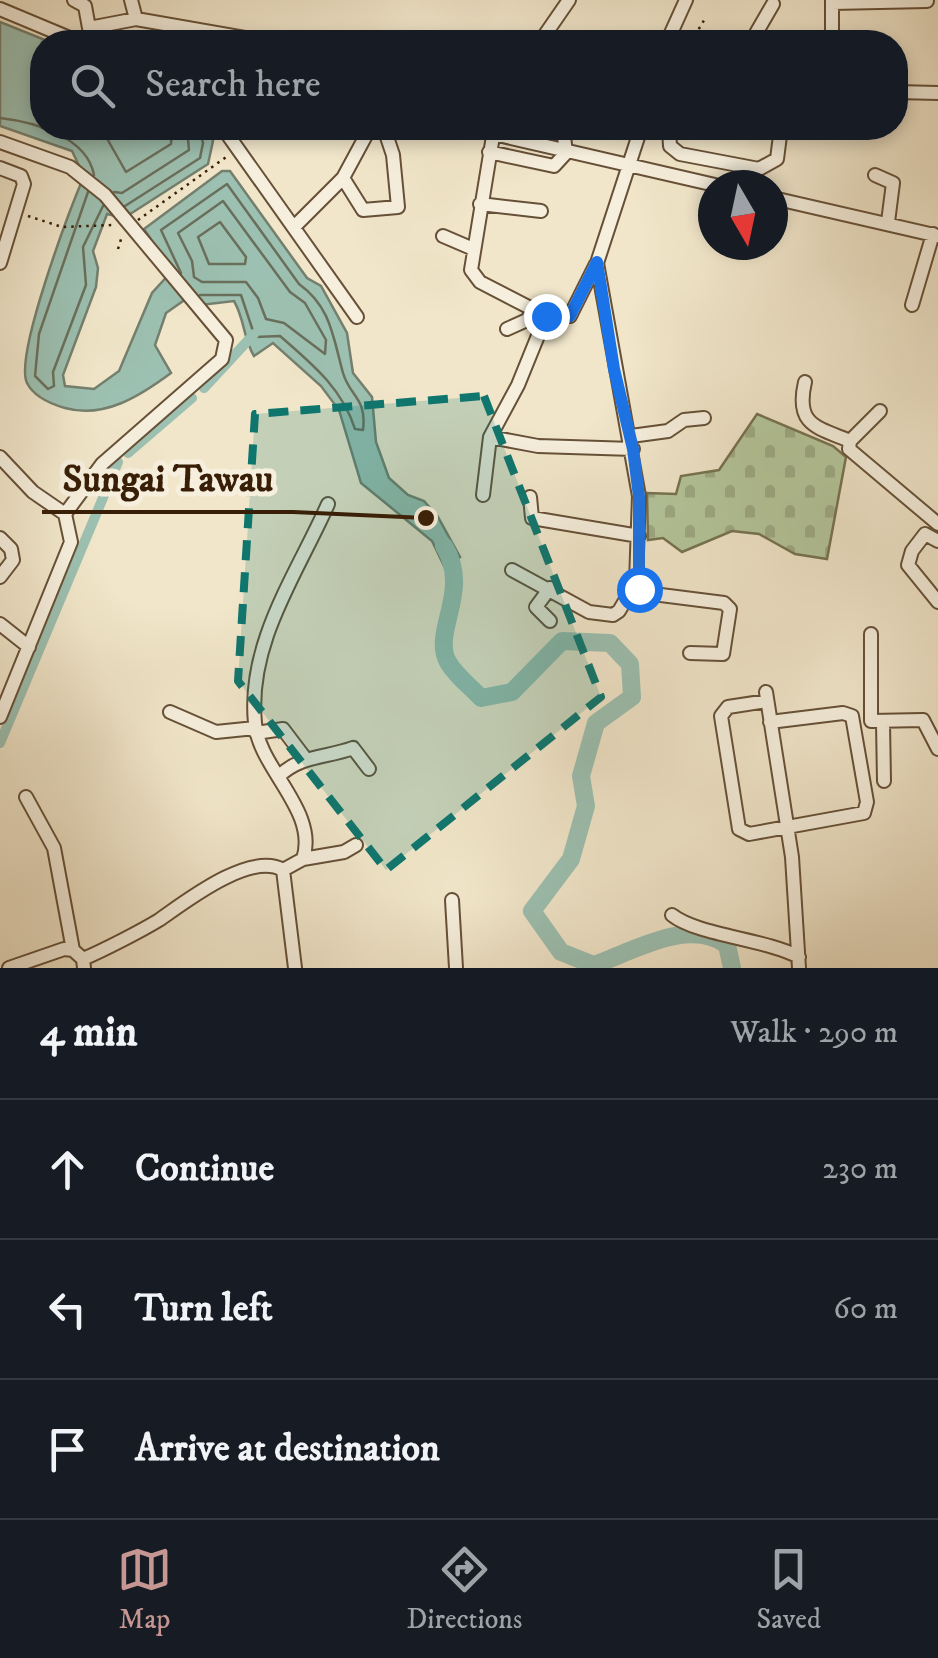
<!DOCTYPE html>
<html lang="en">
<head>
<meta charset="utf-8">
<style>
	body { margin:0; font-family:"IM FELL DW Pica",serif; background:#20242c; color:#f1f3f6 }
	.compass { position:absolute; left:698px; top:170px; width:90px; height:90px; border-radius:50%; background:#171b24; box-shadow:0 5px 15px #0003; rotate:171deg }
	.stop { position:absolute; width:30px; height:30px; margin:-22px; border:8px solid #1a73e8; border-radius:50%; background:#fff }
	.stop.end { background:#1a73e8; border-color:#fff; box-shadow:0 2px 10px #0008 }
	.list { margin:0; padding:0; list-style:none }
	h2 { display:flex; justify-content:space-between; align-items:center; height:130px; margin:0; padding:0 40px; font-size:42px }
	h2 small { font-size:32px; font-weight:400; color:#9ea1a6 }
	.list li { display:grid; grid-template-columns:65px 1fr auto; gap:30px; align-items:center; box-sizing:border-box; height:140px; padding:0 40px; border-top:2px solid #363941 }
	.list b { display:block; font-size:38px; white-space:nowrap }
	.list em { font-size:32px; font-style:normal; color:#9ea1a6 }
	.icon { flex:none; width:55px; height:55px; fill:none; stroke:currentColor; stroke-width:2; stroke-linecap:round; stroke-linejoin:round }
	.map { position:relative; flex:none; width:938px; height:968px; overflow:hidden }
	.search { position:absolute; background:#171b24; box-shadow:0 5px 15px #0003; left:30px; right:30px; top:30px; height:110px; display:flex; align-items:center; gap:25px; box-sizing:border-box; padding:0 35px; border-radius:40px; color:#9ea1a6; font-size:38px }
	.sheet { height:550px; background:#171b24 }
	nav { display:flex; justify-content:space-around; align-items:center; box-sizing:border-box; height:140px; border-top:2px solid #363941; background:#171b24; font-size:28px; color:#9ea1a6 }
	nav a { display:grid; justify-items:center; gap:5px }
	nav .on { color:#c59692 }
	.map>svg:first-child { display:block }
	.cemetery { fill:url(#cemetery-stones); stroke:#767250; stroke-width:2.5 }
	.water { fill:#9cc0b1; stroke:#747f6d; stroke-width:2.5 }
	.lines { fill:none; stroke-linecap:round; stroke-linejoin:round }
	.shore { stroke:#6a6f5c; stroke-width:2.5 }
	.canal { stroke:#9cc0b1; stroke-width:10 }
	.river { stroke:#9cc0b1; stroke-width:18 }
	.minor-casing { stroke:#665037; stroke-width:16 }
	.path { stroke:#381e06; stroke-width:2.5; stroke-dasharray:2.5 5; stroke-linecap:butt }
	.minor { stroke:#f6efdd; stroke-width:12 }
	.route { stroke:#1a73e8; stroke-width:12 }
	.marked { fill:#0f766e; fill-opacity:0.2; stroke:#0f766e; stroke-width:8; stroke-dasharray:20 12; stroke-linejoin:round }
	.leader { fill:none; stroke:#381e06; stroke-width:4 }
	.callout-dot { fill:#381e06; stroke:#f6efdd; stroke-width:4 }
	.callout-label { font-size:38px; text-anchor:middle; font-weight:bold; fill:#381e06; stroke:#f6efdd; stroke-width:10; stroke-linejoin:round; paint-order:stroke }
</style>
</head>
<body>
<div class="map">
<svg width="938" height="968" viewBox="0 0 938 968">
	<defs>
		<pattern id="cemetery-stones" width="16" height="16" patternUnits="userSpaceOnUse" patternTransform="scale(2.5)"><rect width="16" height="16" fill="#b4c69b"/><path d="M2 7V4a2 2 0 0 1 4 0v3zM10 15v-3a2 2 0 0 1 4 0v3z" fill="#9caa84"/></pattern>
	</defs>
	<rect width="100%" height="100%" fill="#f1e6ca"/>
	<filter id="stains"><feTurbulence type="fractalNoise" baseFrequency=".002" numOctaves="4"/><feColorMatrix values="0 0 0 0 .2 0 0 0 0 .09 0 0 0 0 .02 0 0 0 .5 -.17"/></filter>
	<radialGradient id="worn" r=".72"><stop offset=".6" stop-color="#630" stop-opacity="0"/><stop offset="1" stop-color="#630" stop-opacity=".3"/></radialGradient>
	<path class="cemetery" d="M 757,414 L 833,446 L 846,457 L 827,559 L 795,554 L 759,534 L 732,531 L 682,552 L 663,538 L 648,540 L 647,493 L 676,494 L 681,476 L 719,470 Z"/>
	<path class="water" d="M 0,22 L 50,42 L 42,42 L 42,128 L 206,128 L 213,141 L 208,164 L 124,218 L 107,214 L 93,251 L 98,268 L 96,287 L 63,375 L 65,386 L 94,389 L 119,371 L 152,293 L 172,271 L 144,229 L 222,171 L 230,171 L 307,278 L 321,286 L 347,333 L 353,373 L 372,397 L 376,442 L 389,478 L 408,495 L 424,501 L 438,517 L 460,557 L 446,570 L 432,541 L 361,483 L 339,410 L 321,386 L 273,343 L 254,356 C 243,338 245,320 234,301 L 192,306 L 186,299 L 166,313 L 155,345 L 171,373 C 140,396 104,419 65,408 C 51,404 34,397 27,383 C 14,356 70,209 84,176 L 72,151 L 0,126 Z"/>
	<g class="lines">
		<path class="shore" d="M 0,118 C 35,122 87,137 94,175
			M 101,128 L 126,172 L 171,144 L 172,128
			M 88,192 L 39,334 L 35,376 L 48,389 L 54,386 L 53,372 L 86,285 L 83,247 L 103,206
			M 114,192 L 122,193 L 189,150 L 187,128
			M 223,201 L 290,292 L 305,303 L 326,340 L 325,354 L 284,323 L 266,319 L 258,298 L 246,282 L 202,282 L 194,277 L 192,261 L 178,233 Z
			M 125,206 L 200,158 L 203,143 L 199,128
			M 220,222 L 246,257 L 245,264 L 209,264 L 198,237 Z
			M 181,273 L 161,230 L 227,184 L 299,284 C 331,307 333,337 343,373 C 350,397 367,398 363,430 L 355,429 C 342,388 312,364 280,336 L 255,337 L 241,295 L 200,295"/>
		<path class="canal" d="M 204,388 L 254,334
			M 128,453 L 192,398
			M 0,743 L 118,462"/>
		<path class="river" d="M 444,546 C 472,591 431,632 448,662 C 455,675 471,687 481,698 L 512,692 L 562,641 L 610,643 L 630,664 L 632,697 L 596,723 L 581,776 L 586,806 L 571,859 L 532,911 L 561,952 L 594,965 C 634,951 689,917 727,945 L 732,968"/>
		<defs>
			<path id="minor" d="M 74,0 L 85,6 L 89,28 L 136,19 L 268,42
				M 131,0 L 136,19
				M 832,3 L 927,1
				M 0,9 L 79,42
				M 540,42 L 569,0
				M 667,42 L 686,0
				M 751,42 L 773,4
				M 832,42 L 832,0
				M 896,92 L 938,93
				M 223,128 L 357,317
				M 468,128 L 715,185
				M 669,128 L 670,146 L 680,154 L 759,169 L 777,159 L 781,128
				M 254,130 L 271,128
				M 493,136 L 471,270 L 480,282 L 546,316
				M 0,142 L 70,167 L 105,195 L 226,340 L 222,359 L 102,464 L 65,514
				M 489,152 L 554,166 L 566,153 L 563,128
				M 0,168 L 21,176 L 24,184 L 0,263
				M 875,175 L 893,183 L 888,222
				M 343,178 L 363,210 L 398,207 L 393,155 L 384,128
				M 773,198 L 938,236
				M 480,204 L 541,211
				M 294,227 L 343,178 L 370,128
				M 443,236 L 471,248
				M 912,305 L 933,234
				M 507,329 L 527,320 L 533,310
				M 805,382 C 795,425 816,427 850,441
				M 880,411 L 850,441 L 849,449 L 938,524
				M 631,436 L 668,431 L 684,420 L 704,418
				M 490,437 L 538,446 L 633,449
				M 0,457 L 33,492 L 65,514 L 71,542 L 0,717
				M 483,495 L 490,437 L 518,385 L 546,316 L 570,316 L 596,264
				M 530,497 L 532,518 L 639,536
				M 0,538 L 11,549 L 13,560 L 0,577
				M 938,541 L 925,534 L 912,551 L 908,565 L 938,602
				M 512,570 L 589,612 L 613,615 L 619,611 L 636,582 L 639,496 L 597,263 L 641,128
				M 636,582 L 645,593 L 724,603 L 730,609 L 723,654 L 690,653
				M 550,621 L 536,607 L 550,588
				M 0,624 L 29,647
				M 871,634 L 871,721 L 923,720 L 938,749
				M 766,692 L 792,857 L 799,968
				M 767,701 L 728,707 L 721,716 L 739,829 L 749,834 L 864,813 L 867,802 L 852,716 L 843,713 L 770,722
				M 170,712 L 216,732 L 255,728
				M 883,723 L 884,781
				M 256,733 L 283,729 L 305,758
				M 279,776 C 301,755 326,758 353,748 L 369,769
				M 26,797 L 54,848 L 73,950
				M 303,859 L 344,852 L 356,845
				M 283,870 L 303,859 C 319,811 259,769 255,723 C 247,643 297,574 328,504
				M 283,870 L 295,968
				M 452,900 L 456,968
				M 672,915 C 697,935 765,939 799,957
				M 83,959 C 104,950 141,931 159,920 C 185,902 250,851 283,870
				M 9,968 L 64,949 L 73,950 L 83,959 L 84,968"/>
		</defs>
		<use href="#minor" class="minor-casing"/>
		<path class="path" d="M 691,42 L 706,17
			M 28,216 L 62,227 L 113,225
			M 138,220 L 229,155
			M 118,249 L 122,236"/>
		<use href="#minor" class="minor"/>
	</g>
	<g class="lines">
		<path class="route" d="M 546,316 L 559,320 L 570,316 L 597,262 L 614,369 L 633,449 L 639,496 L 639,589"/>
	</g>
	<path class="marked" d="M 484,396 L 601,697 L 386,870 L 238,681 L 255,414 Z"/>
	<path class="leader" d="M426 518L293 512H42"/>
	<circle class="callout-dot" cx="426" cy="518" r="10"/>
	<g class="callout-label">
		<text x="168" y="491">Sungai Tawau</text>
	</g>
	<rect width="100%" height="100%" filter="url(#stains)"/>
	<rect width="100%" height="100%" fill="url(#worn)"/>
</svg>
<svg class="compass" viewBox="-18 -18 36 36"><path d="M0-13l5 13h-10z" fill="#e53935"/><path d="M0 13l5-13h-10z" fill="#9ea1a6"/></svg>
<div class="stop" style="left:639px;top:589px"></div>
<div class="stop end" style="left:546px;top:316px"></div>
<div class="search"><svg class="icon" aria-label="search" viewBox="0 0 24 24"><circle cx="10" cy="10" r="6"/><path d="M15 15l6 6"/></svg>Search here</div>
</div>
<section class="sheet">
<h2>4 min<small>Walk · 290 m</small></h2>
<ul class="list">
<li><svg class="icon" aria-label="ahead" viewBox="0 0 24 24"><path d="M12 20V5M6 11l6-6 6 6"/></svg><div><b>Continue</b></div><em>230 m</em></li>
<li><svg class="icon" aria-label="left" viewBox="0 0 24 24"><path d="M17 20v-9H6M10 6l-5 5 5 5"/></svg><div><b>Turn left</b></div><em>60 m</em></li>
<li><svg class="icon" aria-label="arrive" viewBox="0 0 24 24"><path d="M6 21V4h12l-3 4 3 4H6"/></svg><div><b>Arrive at destination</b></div></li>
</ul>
</section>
<nav>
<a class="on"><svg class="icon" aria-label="map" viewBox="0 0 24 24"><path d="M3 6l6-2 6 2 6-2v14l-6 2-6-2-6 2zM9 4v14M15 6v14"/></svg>Map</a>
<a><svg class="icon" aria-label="directions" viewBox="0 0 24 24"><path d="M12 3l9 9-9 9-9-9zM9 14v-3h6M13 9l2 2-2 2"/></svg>Directions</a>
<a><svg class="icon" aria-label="saved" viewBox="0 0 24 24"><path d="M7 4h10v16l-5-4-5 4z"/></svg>Saved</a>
</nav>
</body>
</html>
